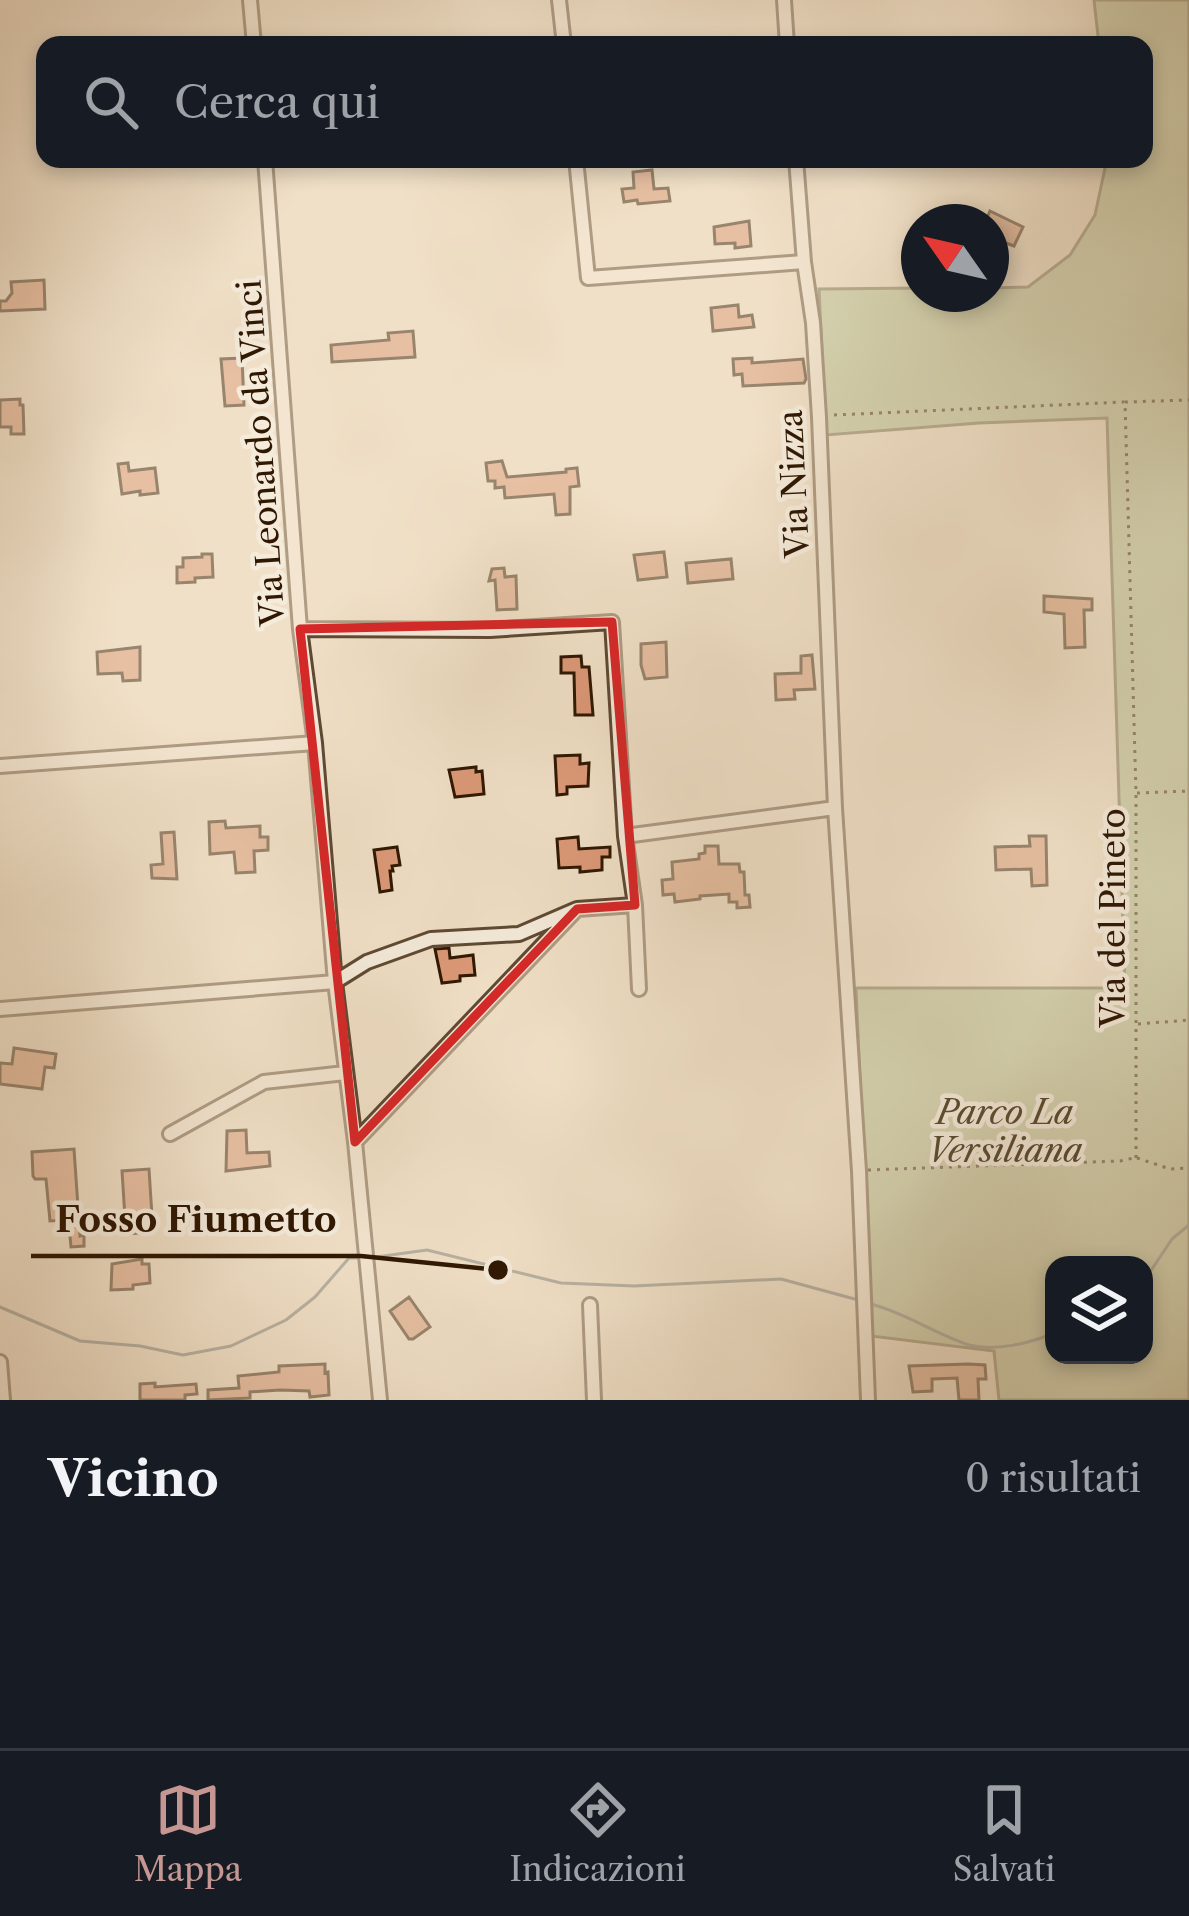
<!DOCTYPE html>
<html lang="it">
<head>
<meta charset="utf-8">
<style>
	body { margin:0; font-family:"Libre Caslon Text",serif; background:#242831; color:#f1f3f6 }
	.controls { position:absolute; right:36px; bottom:36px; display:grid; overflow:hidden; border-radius:24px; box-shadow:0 6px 18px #0003 }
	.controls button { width:108px; height:108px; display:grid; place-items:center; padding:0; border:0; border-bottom:3px solid #363941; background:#171b24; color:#f1f3f6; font:60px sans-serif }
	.compass { position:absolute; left:901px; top:204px; width:108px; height:108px; border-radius:50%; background:#171b24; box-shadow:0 6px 18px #0003; rotate:304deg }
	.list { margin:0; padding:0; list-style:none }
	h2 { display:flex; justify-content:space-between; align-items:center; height:156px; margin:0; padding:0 48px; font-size:51px }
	h2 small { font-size:39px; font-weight:400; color:#9ea1a6 }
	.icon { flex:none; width:66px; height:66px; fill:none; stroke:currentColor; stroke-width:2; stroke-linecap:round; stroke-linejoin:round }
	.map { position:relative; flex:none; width:1189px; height:1400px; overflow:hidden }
	.search { position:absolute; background:#171b24; box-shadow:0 6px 18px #0003; left:36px; right:36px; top:36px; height:132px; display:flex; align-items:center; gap:30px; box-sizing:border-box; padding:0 42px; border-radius:24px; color:#9ea1a6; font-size:45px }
	.sheet { height:348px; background:#171b24 }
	nav { display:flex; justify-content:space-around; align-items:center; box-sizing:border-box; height:168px; border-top:3px solid #363941; background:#171b24; font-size:33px; color:#9ea1a6 }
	nav a { display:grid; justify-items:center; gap:6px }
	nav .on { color:#c59692 }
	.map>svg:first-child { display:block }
	.green { fill:#b6c398; stroke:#726d4d; stroke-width:3; fill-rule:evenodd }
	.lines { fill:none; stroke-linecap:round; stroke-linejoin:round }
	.stream { stroke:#737975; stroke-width:3 }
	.building { fill:#dc9978; stroke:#2f1702; stroke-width:3 }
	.street-casing { stroke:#5f4933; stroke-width:18 }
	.path { stroke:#2f1702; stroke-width:3; stroke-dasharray:3 6; stroke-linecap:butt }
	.street { stroke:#f5ebdb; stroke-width:12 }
	.marked { fill:none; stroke:#d62828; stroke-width:9; stroke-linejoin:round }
	.labels { text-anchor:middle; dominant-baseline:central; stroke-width:9; stroke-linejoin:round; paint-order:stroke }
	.street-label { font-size:33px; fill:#2f1702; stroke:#f5ebdb }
	.park-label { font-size:33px; font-style:italic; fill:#584b2f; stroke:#f5ebdb }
	.leader { fill:none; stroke:#2f1702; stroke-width:4.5 }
	.callout-dot { fill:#2f1702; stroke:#f5ebdb; stroke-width:4.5 }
	.callout-label { font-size:36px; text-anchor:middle; font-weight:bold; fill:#2f1702; stroke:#f5ebdb; stroke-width:9; stroke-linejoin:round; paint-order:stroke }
</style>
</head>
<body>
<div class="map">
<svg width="1189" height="1400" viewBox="0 0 1189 1400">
	<rect width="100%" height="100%" fill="#f0e0c7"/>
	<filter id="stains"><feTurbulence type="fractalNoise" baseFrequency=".00167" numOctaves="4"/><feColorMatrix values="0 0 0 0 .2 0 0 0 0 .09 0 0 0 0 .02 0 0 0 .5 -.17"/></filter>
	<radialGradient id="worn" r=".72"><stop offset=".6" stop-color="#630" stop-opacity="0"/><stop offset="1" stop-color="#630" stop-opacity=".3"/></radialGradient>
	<path class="green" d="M 1094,0 L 1189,0 L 1189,1400 L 999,1400 L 994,1351 L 871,1336 L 856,988 L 1125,988 L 1107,418 L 979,423 L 826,435 L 819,289 L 919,288 L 919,294 L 991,294 L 991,288 L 1028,287 L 1070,255 L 1095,215 L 1107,159 L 1144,159 L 1144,45 L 1099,45 ZM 1054,1265 L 1144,1265 L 1144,1355 L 1054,1355 Z"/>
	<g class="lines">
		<path class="stream" d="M 369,1258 L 427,1250 L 561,1283 L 634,1286 L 781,1279 L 862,1301
			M 1144,1281 L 1172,1239 L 1189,1225
			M 871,1304 C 906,1313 935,1334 969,1345 C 994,1352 1031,1343 1054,1333
			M 0,1307 L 80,1341 L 140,1346 L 183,1355 L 231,1346 L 286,1320 L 315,1297 L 349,1258 L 360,1258"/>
	</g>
	<path class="building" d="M 652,170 L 654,189 L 668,188 L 670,201 L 638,204 L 637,200 L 624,202 L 622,189 L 634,188 L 633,172 Z
		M 990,211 L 1023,227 L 1014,246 L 1006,243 L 1000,256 L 991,252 L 991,222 L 985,222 Z
		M 749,221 L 751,246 L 735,248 L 735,243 L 715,244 L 714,227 Z
		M 44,280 L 45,309 L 0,311 L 0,301 L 6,301 L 12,293 L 11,282 Z
		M 738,305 L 739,317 L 752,315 L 754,327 L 713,331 L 711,308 Z
		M 413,331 L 415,357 L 332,362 L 331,345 L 389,340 L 388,333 Z
		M 242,358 L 244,405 L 225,406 L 221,359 Z
		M 752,358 L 752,363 L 803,359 L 806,379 L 804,383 L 743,386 L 742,374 L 734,375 L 733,359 Z
		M 20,399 L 20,405 L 23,405 L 24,434 L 11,434 L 11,427 L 0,427 L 0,400 Z
		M 502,461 L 507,477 L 566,472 L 566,469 L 577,468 L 579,486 L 570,487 L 570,514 L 556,515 L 554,494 L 505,498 L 504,487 L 495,488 L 495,481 L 488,481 L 486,463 Z
		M 128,463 L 129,471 L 155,468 L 158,493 L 140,495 L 140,491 L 122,494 L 118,464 Z
		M 664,552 L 667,577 L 638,580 L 634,555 Z
		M 202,554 L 212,554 L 213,577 L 195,578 L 195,582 L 177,583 L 177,567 L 183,567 L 183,558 L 202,557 Z
		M 731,559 L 733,579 L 688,583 L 686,563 Z
		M 504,568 L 505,577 L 516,576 L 517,609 L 497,610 L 495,580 L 489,581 L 492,569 Z
		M 1044,596 L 1092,599 L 1092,610 L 1084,610 L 1085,647 L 1065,648 L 1064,614 L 1044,612 Z
		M 666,642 L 667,677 L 645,679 L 641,665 L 641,644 Z
		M 140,647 L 140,680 L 123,681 L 122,673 L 98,674 L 97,652 Z
		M 812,655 L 815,689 L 794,690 L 795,699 L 776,700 L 775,674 L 801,673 L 801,656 Z
		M 581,656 L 582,667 L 589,667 L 593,715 L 575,715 L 574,673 L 561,673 L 561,657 Z
		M 580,755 L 580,764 L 589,763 L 588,786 L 567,787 L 567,794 L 557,795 L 555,756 Z
		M 476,767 L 476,772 L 482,771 L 484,794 L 455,797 L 449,770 Z
		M 225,821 L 226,828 L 260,826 L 260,837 L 268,837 L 268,850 L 254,851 L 255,872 L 236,873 L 234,852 L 210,854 L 209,822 Z
		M 174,832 L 177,879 L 152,878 L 151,865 L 163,864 L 161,833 Z
		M 1029,836 L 1046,836 L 1047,885 L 1032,886 L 1031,869 L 996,870 L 995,847 L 1030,846 Z
		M 578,837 L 579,849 L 610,847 L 610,857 L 602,857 L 602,870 L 580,872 L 580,867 L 559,868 L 557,839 Z
		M 705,846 L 718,846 L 719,864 L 739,864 L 740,872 L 744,872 L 745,895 L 749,895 L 750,907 L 737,908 L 737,902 L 729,902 L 729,894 L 700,896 L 700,899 L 675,902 L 674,894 L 663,895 L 662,880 L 673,879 L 672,862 L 699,859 L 699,854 L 705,853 Z
		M 397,847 L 400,865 L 392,866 L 393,871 L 390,871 L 392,890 L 380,892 L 374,850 Z
		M 449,948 L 450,958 L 473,955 L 475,975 L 460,976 L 460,981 L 442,983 L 435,949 Z
		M 14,1048 L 56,1054 L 54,1068 L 45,1067 L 42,1089 L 0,1084 L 0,1063 L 12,1064 Z
		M 246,1130 L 247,1153 L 269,1152 L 270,1166 L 226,1171 L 227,1131 Z
		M 74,1149 L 80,1236 L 84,1235 L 84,1246 L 71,1247 L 69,1226 L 66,1226 L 66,1220 L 50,1221 L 46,1179 L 35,1179 L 33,1176 L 32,1152 Z
		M 149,1169 L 153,1232 L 126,1234 L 122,1171 Z
		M 142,1259 L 142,1264 L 149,1264 L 150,1283 L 133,1285 L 133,1289 L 111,1290 L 112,1264 Z
		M 409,1297 L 430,1327 L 413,1339 L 409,1339 L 390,1311 Z
		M 325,1364 L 325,1373 L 328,1372 L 329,1395 L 310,1397 L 309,1391 L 280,1390 L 250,1392 L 250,1398 L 208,1400 L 208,1390 L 239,1388 L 238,1376 L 279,1372 L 279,1366 Z
		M 968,1364 L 985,1365 L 986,1379 L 978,1379 L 979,1400 L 959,1400 L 957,1378 L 932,1379 L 932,1391 L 913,1392 L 909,1366 Z
		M 155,1383 L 155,1387 L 196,1384 L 197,1394 L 185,1395 L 185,1400 L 140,1400 L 140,1384 Z"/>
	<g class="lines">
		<defs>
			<path id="street" d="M 250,0 L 254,45
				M 559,0 L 564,45
				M 784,0 L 787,45
				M 265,159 L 300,629 L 315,743 L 335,982 L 355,1142 L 380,1400
				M 576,159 L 588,278 L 804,262
				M 796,159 L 804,262 L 813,323 L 819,417 L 835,808
				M 300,629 L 490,630 L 612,622 L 625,836 L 635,905 L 639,989
				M 0,766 L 315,743
				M 625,836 L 835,808 L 859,1171 L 868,1400
				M 0,1009 L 335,982 L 367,962 L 431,939 L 519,934 L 577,909
				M 170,1134 L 264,1082 L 345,1073
				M 355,1142 L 577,909 L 635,905
				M 590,1305 L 594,1400
				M 0,1362 L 3,1400"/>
		</defs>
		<use href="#street" class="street-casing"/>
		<path class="path" d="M 834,415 L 1124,402
			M 1137,793 L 1189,791
			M 1138,1024 L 1189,1020
			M 1136,1158 L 1136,793 L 1125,402 L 1189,400
			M 1137,1158 L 1170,1169 L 1189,1168
			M 868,1170 L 1120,1161 L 1134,1158"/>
		<use href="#street" class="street"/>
	</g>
	<path d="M0 0H1189V1400H0ZM 612,622 L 635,905 L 577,909 L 355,1142 L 300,629 Z" fill="#f0e0c7" fill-opacity=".55" fill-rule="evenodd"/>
	<path class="marked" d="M 612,622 L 635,905 L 577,909 L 355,1142 L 300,629 Z"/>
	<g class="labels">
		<g class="street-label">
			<text transform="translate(261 453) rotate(-94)">Via Leonardo da Vinci</text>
			<text transform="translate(794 484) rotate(-93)">Via Nizza</text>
			<text transform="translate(1113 918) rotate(-90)">Via del Pineto</text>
		</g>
		<g class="park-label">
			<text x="1005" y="1112">Parco La<tspan x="1005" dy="38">Versiliana</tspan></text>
		</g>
	</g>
	<path class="leader" d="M498 1270L361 1256H31"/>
	<circle class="callout-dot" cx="498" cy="1270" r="12"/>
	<g class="callout-label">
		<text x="196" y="1232">Fosso Fiumetto</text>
	</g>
	<rect width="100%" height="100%" filter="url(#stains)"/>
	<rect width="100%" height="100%" fill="url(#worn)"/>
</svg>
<div class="controls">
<button><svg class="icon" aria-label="layers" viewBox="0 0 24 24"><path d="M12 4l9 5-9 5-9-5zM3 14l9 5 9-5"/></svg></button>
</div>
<svg class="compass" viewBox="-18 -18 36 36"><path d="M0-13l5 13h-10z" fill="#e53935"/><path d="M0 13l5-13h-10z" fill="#9ea1a6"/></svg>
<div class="search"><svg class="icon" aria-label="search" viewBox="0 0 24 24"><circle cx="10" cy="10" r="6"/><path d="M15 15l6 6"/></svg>Cerca qui</div>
</div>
<section class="sheet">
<h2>Vicino<small>0 risultati</small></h2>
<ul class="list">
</ul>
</section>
<nav>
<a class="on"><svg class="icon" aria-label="map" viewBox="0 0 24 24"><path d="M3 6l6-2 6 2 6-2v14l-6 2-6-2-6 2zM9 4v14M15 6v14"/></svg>Mappa</a>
<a><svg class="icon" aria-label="directions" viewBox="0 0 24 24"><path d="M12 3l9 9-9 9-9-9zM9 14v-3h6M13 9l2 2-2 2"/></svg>Indicazioni</a>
<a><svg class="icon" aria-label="saved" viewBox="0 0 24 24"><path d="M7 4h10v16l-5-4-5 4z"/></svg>Salvati</a>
</nav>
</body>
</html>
